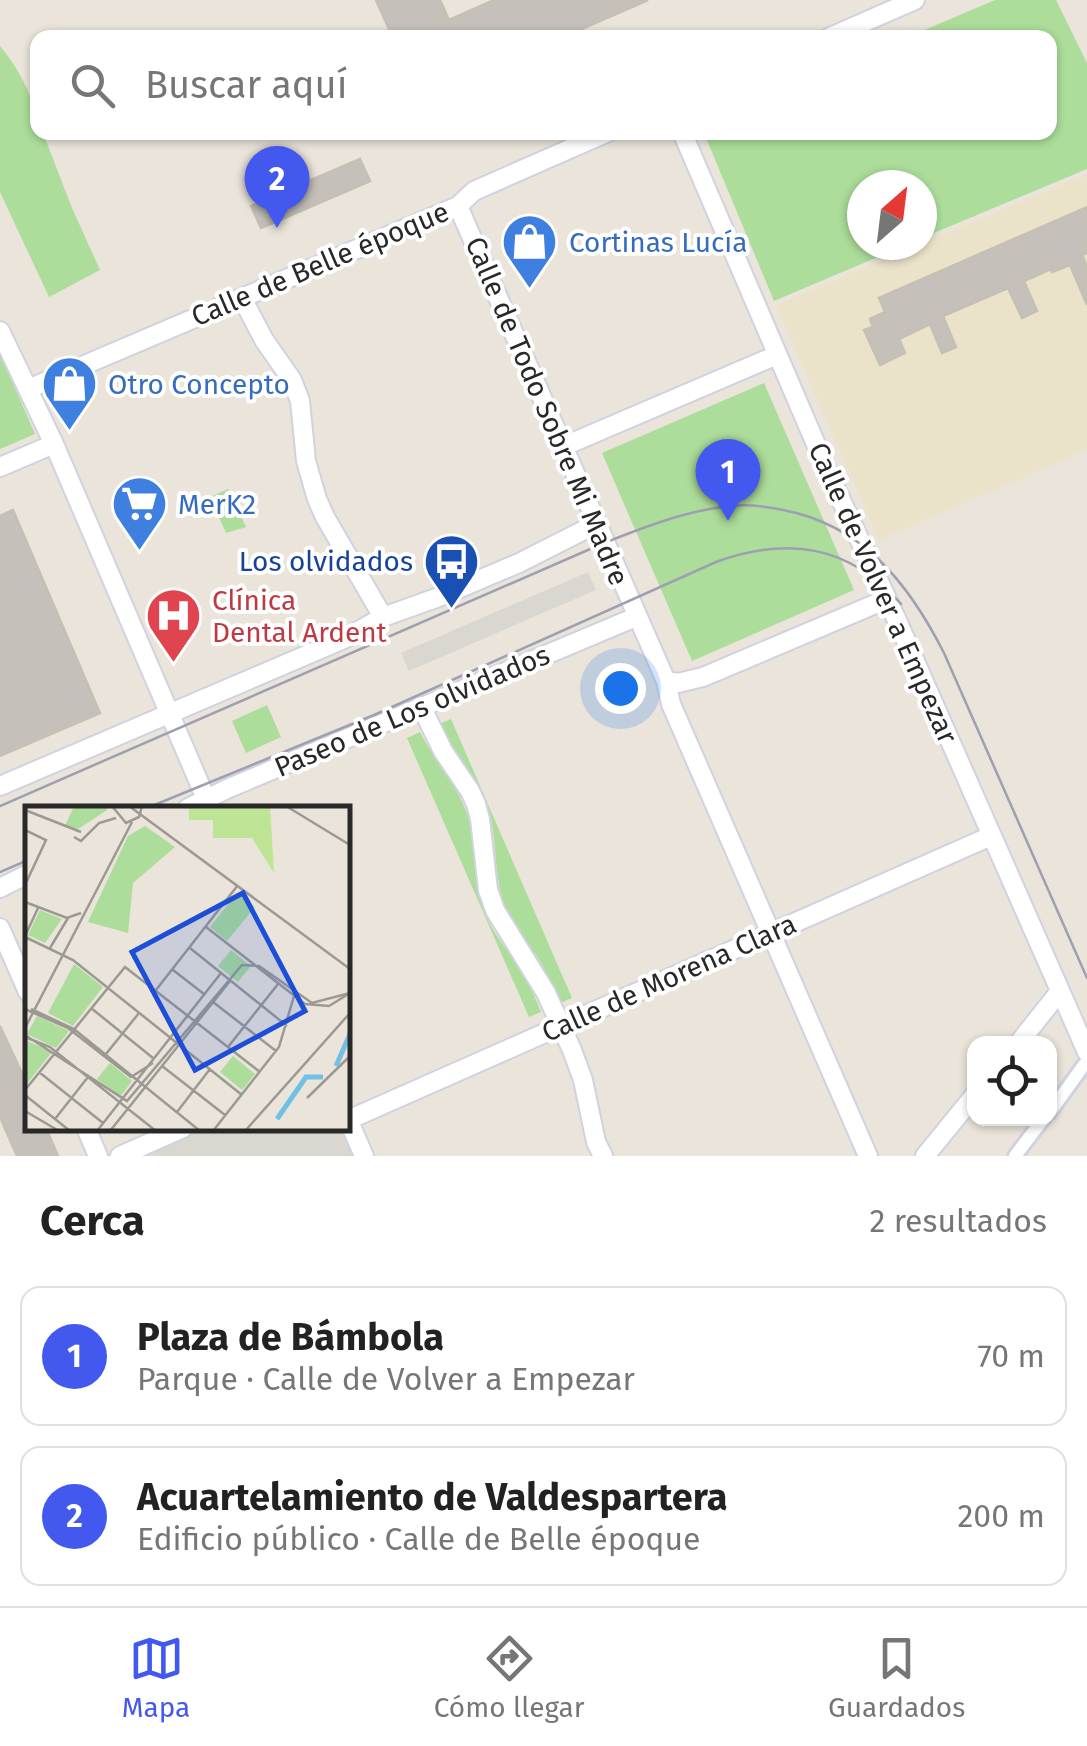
<!DOCTYPE html>
<html lang="es">
<head>
<meta charset="utf-8">
<style>
	body { margin:0; font-family:"Fira Sans",sans-serif; background:#f2f2f2; color:#222 }
	.controls { position:absolute; right:30px; bottom:30px; display:grid; overflow:hidden; border-radius:20px; box-shadow:0 2px 8px #0004 }
	.controls button { width:90px; height:90px; display:grid; place-items:center; padding:0; border:0; border-bottom:2px solid #e0e0e0; background:#fff; color:#222; font:50px sans-serif }
	.compass { position:absolute; left:847px; top:170px; width:90px; height:90px; border-radius:50%; background:#fff; box-shadow:0 2px 8px #0004; rotate:28deg }
	.you { position:absolute; left:620px; top:688px; width:35px; height:35px; margin:-25px; border:8px solid #fff; border-radius:50%; background:#1a73e8; box-shadow:0 0 0 15px #1a73e833 }
	.badge { display:grid; place-items:center; width:65px; height:65px; border-radius:50%; background:#4358ee; color:#fff; font-size:32px; font-weight:700 }
	.pin { position:absolute; translate:-50% -82px; filter:drop-shadow(0 2px 5px #0008) }
	.pin::after { content:''; position:absolute; top:52px; width:35px; height:30px; background:inherit; clip-path:polygon(0 0,100% 0,50% 100%) }
	.list { margin:0; padding:0; list-style:none }
	h2 { display:flex; justify-content:space-between; align-items:center; height:130px; margin:0; padding:0 40px; font-size:42px }
	h2 small { font-size:32px; font-weight:400; color:#767676 }
	.list li { display:grid; grid-template-columns:65px 1fr auto; gap:30px; align-items:center; box-sizing:border-box; height:140px; margin:0 20px 20px; padding:0 20px; border:2px solid #e0e0e0; border-radius:20px }
	.list b { display:block; font-size:38px; white-space:nowrap }
	.list p { margin:0; font-size:32px; white-space:nowrap; color:#767676 }
	.list em { font-size:32px; font-style:normal; color:#767676 }
	.icon { flex:none; width:55px; height:55px; fill:none; stroke:currentColor; stroke-width:2; stroke-linecap:round; stroke-linejoin:round }
	.map { position:relative; flex:none; width:1087px; height:1156px; overflow:hidden }
	.search { position:absolute; background:#fff; box-shadow:0 2px 8px #0004; left:30px; right:30px; top:30px; height:110px; display:flex; align-items:center; gap:25px; box-sizing:border-box; padding:0 35px; border-radius:20px; color:#767676; font-size:38px }
	.sheet { height:450px; background:#fff }
	nav { display:flex; justify-content:space-around; align-items:center; box-sizing:border-box; height:140px; border-top:2px solid #e0e0e0; background:#fff; font-size:28px; color:#767676 }
	nav a { display:grid; justify-items:center; gap:5px }
	nav .on { color:#4358ee }
	.map>svg:first-child { display:block }
	.education { fill:#ebe2ca }
	.green { fill:#acdd9a }
	.plaza { fill:#dad7d1 }
	.building { fill:#c5c1ba; stroke:#c5c0b4; stroke-width:2.5 }
	.lines { fill:none; stroke-linecap:round; stroke-linejoin:round }
	.pedestrian-casing { stroke:#d0d2e0; stroke-width:18 }
	.minor-casing { stroke:#d0d2e0; stroke-width:22 }
	.pedestrian { stroke:#fff; stroke-width:12 }
	.minor { stroke:#fff; stroke-width:18 }
	.tram { stroke:#9e9fb1; stroke-width:2.5 }
	.labels { text-anchor:middle; dominant-baseline:central; stroke-width:8; stroke-linejoin:round; paint-order:stroke }
	.shop-label { font-size:28px; fill:#366cbe; stroke:#fff; text-anchor:start }
	.street-label { font-size:28px; fill:#282828; stroke:#fff }
	.transit-label { font-size:28px; fill:#164399; stroke:#fff; text-anchor:end }
	.health-label { font-size:28px; fill:#be3a42; stroke:#fff; text-anchor:start }
	.inset-river { fill:none; stroke:#73c0e6; stroke-width:5 }
	.inset-road { fill:none; stroke:#9c9993; stroke-width:2.5 }
	.view { fill:#1d4ed8; fill-opacity:0.15; stroke:#1d4ed8; stroke-width:5 }
	.inset-edge { fill:none; stroke:#282828; stroke-width:5 }
</style>
</head>
<body>
<div class="map">
<svg width="1087" height="1156" viewBox="0 0 1087 1156">
	<rect width="100%" height="100%" fill="#eae4da"/>
	<path class="education" d="M 1087,174 L 1087,450 L 879,540 L 776,305 Z"/>
	<path class="green" d="M 995,0 L 1056,0 L 1087,63 L 1087,169 L 922,238 L 922,185 L 862,185 L 862,245 L 906,245 L 774,301 L 704,133 L 1050,132 L 1050,38 L 908,37 Z
		M 0,46 C 19,69 38,103 38,132 L 43,133 L 72,208 L 100,270 L 49,297 L 0,192 Z
		M 0,354 L 35,434 L 0,449 Z
		M 764,383 L 854,590 L 692,661 L 602,453 Z
		M 228,489 L 246,527 L 226,533 L 210,497 Z
		M 267,705 L 281,737 L 246,753 L 232,721 Z
		M 451,719 L 572,998 L 560,1003 C 553,987 546,970 536,955 C 525,940 513,926 506,910 C 493,878 498,844 489,811 C 479,779 454,754 439,724 Z
		M 420,732 C 435,762 460,787 469,820 C 479,853 473,884 487,918 C 497,940 513,956 525,976 C 531,988 536,1000 541,1012 L 529,1017 L 407,738 Z"/>
	<path class="plaza" d="M 588,572 L 596,590 L 409,671 L 401,653 Z
		M 203,1128 L 343,1129 L 355,1156 L 140,1156 Z"/>
	<path class="building" d="M 376,0 L 440,0 L 449,20 L 494,0 L 648,0 L 561,38 L 393,38 Z
		M 360,159 L 370,181 L 261,228 L 251,206 Z
		M 1087,207 L 1087,253 L 1082,255 L 1087,266 L 1087,305 L 1070,265 L 1052,272 L 1051,269 L 1024,281 L 1037,311 L 1022,318 L 1008,288 L 943,316 L 956,347 L 942,353 L 930,324 L 899,339 L 905,353 L 880,365 L 864,330 L 873,327 L 870,319 L 885,312 L 879,298 Z
		M 13,510 L 100,713 L 0,756 L 0,516 Z
		M 0,1026 L 28,1086 L 28,1128 L 46,1128 L 58,1156 L 17,1156 L 0,1117 Z"/>
	<g class="lines">
		<defs>
			<path id="pedestrian" d="M 1050,1112 L 1084,1065
				M 1015,1156 L 1044,1118"/>
			<path id="minor" d="M 828,38 L 915,0
				M 682,132 L 827,470 L 896,618 L 1087,1052
				M 458,206 L 666,681 L 671,704 L 868,1156
				M 242,298 L 264,340 L 292,380 L 300,401 L 306,461 L 317,499 L 325,517 L 383,617
				M 0,331 L 54,444 L 210,808
				M 28,389 L 458,206 L 474,191 L 608,132
				M 562,447 L 777,355
				M 0,467 L 54,444
				M 666,681 L 678,683 L 703,677 L 887,599
				M 422,708 L 443,751 L 470,791 L 476,804 L 480,819 L 488,890 L 495,910 L 546,993 L 572,1050 L 583,1080 L 596,1142 L 603,1156
				M 0,786 L 344,639 L 383,617 L 439,597 L 519,563 L 596,524
				M 188,808 L 229,788 L 636,617
				M 0,888 L 28,874
				M 0,928 L 28,992
				M 1018,1044 L 1060,991
				M 348,1119 L 364,1156
				M 348,1120 L 991,836
				M 86,1128 L 98,1156
				M 120,1156 L 183,1128
				M 925,1156 L 974,1096"/>
		</defs>
		<use href="#pedestrian" class="pedestrian-casing"/>
		<use href="#minor" class="minor-casing"/>
		<use href="#pedestrian" class="pedestrian"/>
		<use href="#minor" class="minor"/>
		<path class="tram" d="M 0,806 L 604,543 C 645,527 685,511 729,506 C 747,504 765,506 783,510 C 863,525 909,584 944,653 L 1087,978
			M 147,808 L 374,715 L 716,562 C 788,536 849,545 901,604
			M 0,872 L 28,860"/>
	</g>
	<defs>
		<symbol id="shop-pin" viewBox="-11 -11 22 30"><path d="M0 17L-7.5 6A9.5 9.5 0 1 1 7.5 6Z" fill="#3f7fe0" stroke="#fff"/><path d="M-5-2.5h2.3a2.7 3.5 0 0 1 5.4 0H5L5.5 6h-11ZM-1.5-2.5h3a1.5 2.3 0 0 0-3 0Z" fill="#fff"/></symbol>
		<symbol id="supermarket-pin" viewBox="-11 -11 22 30"><path d="M0 17L-7.5 6A9.5 9.5 0 1 1 7.5 6Z" fill="#3f7fe0" stroke="#fff"/><path d="M-6-5.5h2.5l.6 2H6L4.5 2H-2.5L-4.4-4H-6ZM-1.5 3.2a1.3 1.3 0 1 0 .1 0ZM3 3.2a1.3 1.3 0 1 0 .1 0Z" fill="#fff"/></symbol>
		<symbol id="bus-pin" viewBox="-11 -11 22 30"><path d="M0 17L-7.5 6A9.5 9.5 0 1 1 7.5 6Z" fill="#1a4fb4" stroke="#fff"/><path d="M-5-6H5V4H4V6H2V4H-2V6H-4V4H-5ZM-3.5-4V0h7V-4ZM-3.5 1.2v1.5H-2V1.2ZM2 1.2v1.5H3.5V1.2Z" fill="#fff"/></symbol>
		<symbol id="hospital-pin" viewBox="-11 -11 22 30"><path d="M0 17L-7.5 6A9.5 9.5 0 1 1 7.5 6Z" fill="#e0444e" stroke="#fff"/><path d="M-5-5h3v3.5h4V-5h3V5h-3V1.5h-4V5h-3Z" fill="#fff"/></symbol>
	</defs>
	<g fill-rule="evenodd">
		<use href="#shop-pin" x="498" y="210" width="63" height="86"/>
		<use href="#shop-pin" x="38" y="352" width="63" height="86"/>
		<use href="#supermarket-pin" x="108" y="472" width="63" height="86"/>
		<use href="#bus-pin" x="420" y="530" width="63" height="86"/>
		<use href="#hospital-pin" x="142" y="584" width="63" height="86"/>
	</g>
	<g class="labels">
		<g class="shop-label">
			<text x="569" y="242">Cortinas Lucía</text>
			<text x="108" y="384">Otro Concepto</text>
			<text x="178" y="504">MerK2</text>
		</g>
		<g class="street-label">
			<text transform="translate(320 264) rotate(-23)">Calle de Belle époque</text>
			<text transform="translate(547 411) rotate(67)">Calle de Todo Sobre Mi Madre</text>
			<text transform="translate(883 593) rotate(66)">Calle de Volver a Empezar</text>
			<text transform="translate(412 711) rotate(-23)">Paseo de Los olvidados</text>
			<text transform="translate(669 978) rotate(-24)">Calle de Morena Clara</text>
		</g>
		<g class="transit-label">
			<text x="413" y="561">Los olvidados</text>
		</g>
		<g class="health-label">
			<text x="212" y="600">Clínica<tspan x="212" dy="32">Dental Ardent</tspan></text>
		</g>
	</g>
	<g transform="translate(25 806)">
		<rect width="325" height="325" fill="#eae4da"/>
		<path d="M 49,0 L 82,0 L 82,4 L 53,23 L 40,20 ZM 120,20 L 150,41 L 108,77 L 103,127 L 63,116 L 103,30 ZM 212,87 L 230,101 L 202,135 L 185,121 ZM 15,104 L 37,113 L 20,137 L 3,129 ZM 206,144 L 226,160 L 213,176 L 193,160 ZM 49,158 L 78,181 L 48,220 L 23,207 ZM 12,210 L 44,225 L 31,242 L 2,228 ZM 0,234 L 27,246 L 0,280 ZM 208,250 L 230,268 L 217,284 L 195,266 ZM 85,257 L 107,275 L 95,291 L 72,273 Z" fill="#acdd9a"/>
		<path d="M 164,0 L 245,0 L 249,67 L 227,32 L 188,32 L 188,14 L 164,14 Z" fill="#bee496"/>
		<path class="inset-river" d="M 311,260 L 325,228M 252,313 L 281,271 L 298,271"/>
		<path class="inset-road" d="M 87,0 L 101,17 L 114,11 L 117,0M 104,0 L 325,163M 261,0 L 325,39M 0,4 L 56,26M 0,24 L 21,34 L 0,79M 49,31 L 56,35 L 74,17 L 91,12M 0,96 L 42,112 L 56,107M 181,121 L 280,198 L 304,200 L 325,187M 0,130 L 14,100M 0,131 L 48,154 L 217,289M 25,142 L 43,112M 165,142 L 262,220M 148,164 L 179,188M 131,184 L 213,79M 188,196 L 251,245M 66,202 L 128,252M 0,203 L 43,222 L 106,271 L 128,257M 6,203 L 49,223 L 175,325M 0,222 L 107,16M 0,229 L 102,295 L 217,159 L 234,160 L 287,197 L 325,187M 0,231 L 25,241 L 131,325M 203,241 L 253,178M 81,248 L 114,207M 137,260 L 200,309M 14,266 L 78,317M 0,284 L 100,161 L 235,266M 0,289 L 45,325M 282,292 L 325,250M 0,305 L 34,325M 152,306 L 185,263M 30,313 L 63,271M 72,325 L 196,167M 85,325 L 205,175M 188,325 L 254,241 L 269,190M 220,325 L 325,207"/>
		<path class="view" d="M 218,87 L 280,205 L 170,264 L 107,146 Z"/>
		<rect width="325" height="325" class="inset-edge"/>
	</g>
</svg>
<div class="controls">
<button><svg class="icon" aria-label="locate" viewBox="0 0 24 24"><circle cx="12" cy="12" r="6"/><path d="M12 2v4M12 18v4M2 12h4M18 12h4"/></svg></button>
</div>
<svg class="compass" viewBox="-18 -18 36 36"><path d="M0-13l5 13h-10z" fill="#e53935"/><path d="M0 13l5-13h-10z" fill="#767676"/></svg>
<div class="you"></div>
<div class="pin badge" style="left:728px;top:521px">1</div>
<div class="pin badge" style="left:277px;top:228px">2</div>
<div class="search"><svg class="icon" aria-label="search" viewBox="0 0 24 24"><circle cx="10" cy="10" r="6"/><path d="M15 15l6 6"/></svg>Buscar aquí</div>
</div>
<section class="sheet">
<h2>Cerca<small>2 resultados</small></h2>
<ul class="list">
<li><span class="badge">1</span><div><b>Plaza de Bámbola</b><p>Parque · Calle de Volver a Empezar</p></div><em>70 m</em></li>
<li><span class="badge">2</span><div><b>Acuartelamiento de Valdespartera</b><p>Edificio público · Calle de Belle époque</p></div><em>200 m</em></li>
</ul>
</section>
<nav>
<a class="on"><svg class="icon" aria-label="map" viewBox="0 0 24 24"><path d="M3 6l6-2 6 2 6-2v14l-6 2-6-2-6 2zM9 4v14M15 6v14"/></svg>Mapa</a>
<a><svg class="icon" aria-label="directions" viewBox="0 0 24 24"><path d="M12 3l9 9-9 9-9-9zM9 14v-3h6M13 9l2 2-2 2"/></svg>Cómo llegar</a>
<a><svg class="icon" aria-label="saved" viewBox="0 0 24 24"><path d="M7 4h10v16l-5-4-5 4z"/></svg>Guardados</a>
</nav>
</body>
</html>
